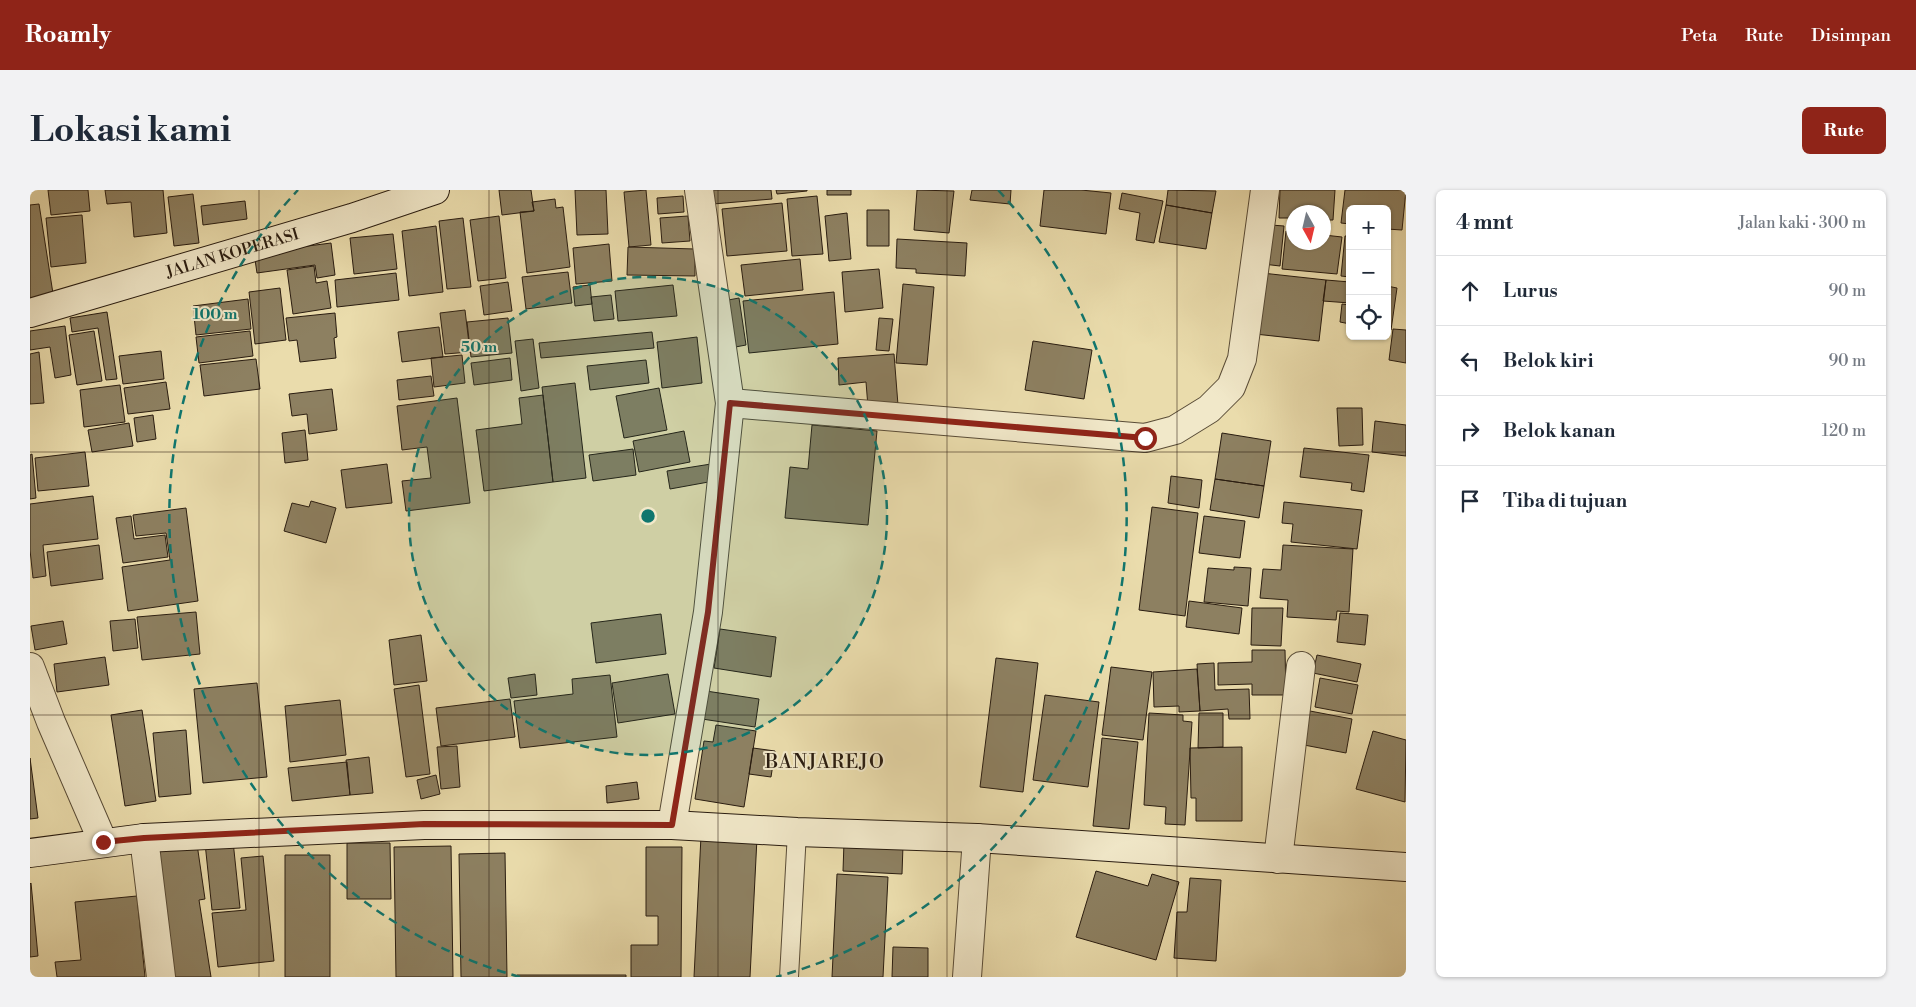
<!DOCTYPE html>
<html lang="id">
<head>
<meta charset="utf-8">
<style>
	body { margin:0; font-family:"Libre Bodoni",serif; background:#f2f2f3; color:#1f2937 }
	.controls { position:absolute; right:15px; top:15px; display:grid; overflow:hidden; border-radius:8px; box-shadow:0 1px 4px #0004 }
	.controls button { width:45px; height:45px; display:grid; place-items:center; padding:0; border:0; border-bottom:1px solid #e0e1e3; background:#fff; color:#1f2937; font:25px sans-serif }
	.compass { position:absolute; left:1256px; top:15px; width:45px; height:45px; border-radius:50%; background:#fff; box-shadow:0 1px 4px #0004; rotate:172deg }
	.stop { position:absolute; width:15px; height:15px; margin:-11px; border:4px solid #8f2418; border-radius:50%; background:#fff }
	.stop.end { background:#8f2418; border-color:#fff; box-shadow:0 1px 5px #0008 }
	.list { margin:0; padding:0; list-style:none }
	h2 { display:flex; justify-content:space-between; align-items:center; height:65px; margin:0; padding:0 20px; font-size:21px }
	h2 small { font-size:16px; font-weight:400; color:#747a83 }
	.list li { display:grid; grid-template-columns:32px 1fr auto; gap:15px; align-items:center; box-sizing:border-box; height:70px; padding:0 20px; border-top:1px solid #e0e1e3 }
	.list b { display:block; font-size:19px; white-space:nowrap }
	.list em { font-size:16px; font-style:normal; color:#747a83 }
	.icon { flex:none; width:28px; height:28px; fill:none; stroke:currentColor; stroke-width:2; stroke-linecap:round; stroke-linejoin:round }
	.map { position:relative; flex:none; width:1376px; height:787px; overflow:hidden; border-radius:8px }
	header { display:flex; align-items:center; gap:30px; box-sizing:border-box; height:70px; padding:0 25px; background:#8f2418; color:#fff }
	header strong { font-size:24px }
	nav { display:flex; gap:28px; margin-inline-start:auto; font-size:18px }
	.intro { display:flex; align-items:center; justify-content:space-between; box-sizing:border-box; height:120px; padding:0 30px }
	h1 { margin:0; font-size:35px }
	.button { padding:12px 22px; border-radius:8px; background:#8f2418; color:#fff; font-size:18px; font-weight:700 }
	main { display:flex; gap:30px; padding:0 30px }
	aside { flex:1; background:#fff; border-radius:8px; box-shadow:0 1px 4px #0004 }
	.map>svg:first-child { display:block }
	.building { fill:#8d8061; stroke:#291c10 }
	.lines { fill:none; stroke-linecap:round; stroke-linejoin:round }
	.lane-casing { stroke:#594c37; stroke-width:20 }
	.street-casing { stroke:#594c37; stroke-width:30 }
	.secondary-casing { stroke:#291c10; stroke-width:30 }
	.lane { stroke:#f1e8c9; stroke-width:18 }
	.street { stroke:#f1e8c9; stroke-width:28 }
	.secondary { stroke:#f1e8c9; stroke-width:28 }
	.route { stroke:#8f2418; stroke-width:6 }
	.grid { fill:none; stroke:#291c10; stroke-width:1; stroke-opacity:0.55 }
	.ring { fill:none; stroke:#0f766e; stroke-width:2.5; stroke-dasharray:9 6 }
	.labels { text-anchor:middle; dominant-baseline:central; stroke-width:4; stroke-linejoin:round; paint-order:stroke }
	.street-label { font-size:16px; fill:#291c10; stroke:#f1e8c9 }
	.quarter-label { font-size:19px; letter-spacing:1px; fill:#291c10; stroke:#f1e8c9 }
	.centre { fill:#0f766e; stroke:#f1e8c9; stroke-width:2.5 }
	.ring-label { font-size:15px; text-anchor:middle; font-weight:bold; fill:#0f766e; stroke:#f1e8c9; stroke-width:4; stroke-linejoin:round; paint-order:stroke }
</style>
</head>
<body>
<header>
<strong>Roamly</strong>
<nav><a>Peta</a><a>Rute</a><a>Disimpan</a></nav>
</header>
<div class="intro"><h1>Lokasi kami</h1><a class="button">Rute</a></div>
<main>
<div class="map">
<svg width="1376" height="787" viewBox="0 0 1376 787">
	<rect width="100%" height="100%" fill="#eadcac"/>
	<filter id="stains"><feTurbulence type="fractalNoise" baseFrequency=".004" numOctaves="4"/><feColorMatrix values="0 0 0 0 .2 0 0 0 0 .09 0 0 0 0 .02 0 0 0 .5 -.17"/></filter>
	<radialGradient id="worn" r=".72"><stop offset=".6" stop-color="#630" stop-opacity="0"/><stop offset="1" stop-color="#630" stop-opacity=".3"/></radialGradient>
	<path class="building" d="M 18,0 L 58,0 L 60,21 L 21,25 Z
		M 75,0 L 133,0 L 137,43 L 104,47 L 101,12 L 77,14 Z
		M 469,0 L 501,0 L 504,21 L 472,25 Z
		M 545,0 L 576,0 L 578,44 L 547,45 Z
		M 616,0 L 621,55 L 599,57 L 594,2 Z
		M 682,0 L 741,0 L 742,9 L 683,14 Z
		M 746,0 L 777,0 L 777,1 L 747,4 Z
		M 797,0 L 821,0 L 821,5 L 797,5 Z
		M 887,0 L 924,1 L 919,43 L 884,40 Z
		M 942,0 L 981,0 L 980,14 L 940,10 Z
		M 1014,0 L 1051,0 L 1081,3 L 1076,44 L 1010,36 Z
		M 1138,0 L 1186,1 L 1182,23 L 1136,15 Z
		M 1250,0 L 1305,0 L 1303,30 L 1294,30 L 1294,22 L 1264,22 L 1264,28 L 1249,28 Z
		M 1315,0 L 1376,0 L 1372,40 L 1357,39 L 1357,19 L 1320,19 L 1320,34 L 1311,33 Z
		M 1092,3 L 1133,11 L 1124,53 L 1106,50 L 1110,23 L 1089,19 Z
		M 163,4 L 169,53 L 144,56 L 138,7 Z
		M 653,6 L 654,22 L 628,24 L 627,8 Z
		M 787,6 L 793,64 L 762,66 L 757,9 Z
		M 525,9 L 526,18 L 533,17 L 540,77 L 497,83 L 490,22 L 504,21 L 502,12 Z
		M 215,11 L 217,29 L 173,35 L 171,16 Z
		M 752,13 L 757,61 L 697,66 L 692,19 Z
		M 9,14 L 24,110 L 0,114 L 0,15 Z
		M 1136,15 L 1182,23 L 1176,59 L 1129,52 Z
		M 837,20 L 859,20 L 859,56 L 837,56 Z
		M 817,23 L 821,69 L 799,71 L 795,26 Z
		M 52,25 L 56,73 L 21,77 L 16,28 Z
		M 469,26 L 476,88 L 448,91 L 440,30 Z
		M 658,26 L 660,51 L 632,53 L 630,28 Z
		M 433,28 L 441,97 L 417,99 L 409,31 Z
		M 1228,34 L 1254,36 L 1250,76 L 1224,73 Z
		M 406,36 L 413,102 L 379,106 L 372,41 Z
		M 1256,41 L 1264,41 L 1264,52 L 1294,52 L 1294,45 L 1312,47 L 1307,84 L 1252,79 Z
		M 363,44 L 367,79 L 324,84 L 320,48 Z
		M 1315,46 L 1320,46 L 1320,87 L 1311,86 Z
		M 867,49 L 937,53 L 935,86 L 886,83 L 886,79 L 866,78 Z
		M 301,53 L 305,85 L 287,88 L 285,75 L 227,83 L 224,63 Z
		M 579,54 L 582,91 L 546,94 L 543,58 Z
		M 598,57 L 665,59 L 665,86 L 597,85 Z
		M 770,69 L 773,100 L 715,106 L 711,75 Z
		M 284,76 L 286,93 L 297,91 L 301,118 L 263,124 L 257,80 Z
		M 849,79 L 853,118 L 815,122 L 812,82 Z
		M 538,82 L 542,113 L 496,119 L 492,87 Z
		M 366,83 L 369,110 L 307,117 L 305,90 Z
		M 1232,83 L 1296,90 L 1289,151 L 1225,144 Z
		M 1296,90 L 1320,92 L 1320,113 L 1293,111 Z
		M 478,92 L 482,121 L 454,125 L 450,96 Z
		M 873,94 L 904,97 L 897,175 L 866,173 Z
		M 560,95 L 562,114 L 545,116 L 543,97 Z
		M 643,95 L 647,126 L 588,131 L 585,101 Z
		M 1357,96 L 1367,98 L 1361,140 L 1357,139 Z
		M 250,98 L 256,150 L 225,154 L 219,102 Z
		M 804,102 L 808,154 L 719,163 L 713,111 Z
		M 581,105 L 584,129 L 564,131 L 561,107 Z
		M 709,108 L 716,155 L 700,158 L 693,111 Z
		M 218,109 L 221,139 L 166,145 L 163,116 Z
		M 1312,114 L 1320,115 L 1320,134 L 1310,132 Z
		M 435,120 L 440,162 L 415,164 L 410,123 Z
		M 77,122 L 87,189 L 76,190 L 68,138 L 42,142 L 40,128 Z
		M 305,123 L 307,147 L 304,148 L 306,168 L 270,172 L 267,150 L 259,151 L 256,128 Z
		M 478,128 L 482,163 L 441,167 L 437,132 Z
		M 849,128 L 863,129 L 859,161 L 846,160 Z
		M 35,136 L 41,185 L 25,188 L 20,157 L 0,160 L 0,141 Z
		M 409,137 L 413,167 L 372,172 L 368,142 Z
		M 1363,139 L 1376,140 L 1376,173 L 1359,170 Z
		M 64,141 L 72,191 L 47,195 L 39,145 Z
		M 220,141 L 223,166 L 169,173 L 166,147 Z
		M 622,142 L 624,158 L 511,168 L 509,153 Z
		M 667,147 L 672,193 L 632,198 L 627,152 Z
		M 503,149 L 509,198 L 491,201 L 485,151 Z
		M 1003,151 L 1062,160 L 1054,209 L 995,200 Z
		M 131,161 L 134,189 L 93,194 L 89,166 Z
		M 9,162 L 14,213 L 0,214 L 0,164 Z
		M 864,164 L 868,215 L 838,217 L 836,192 L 809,195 L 808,168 Z
		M 432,165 L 435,193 L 404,197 L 401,168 Z
		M 480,168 L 482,190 L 444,195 L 441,173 Z
		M 226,169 L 230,199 L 174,206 L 170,175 Z
		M 616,170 L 619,193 L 560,200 L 557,176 Z
		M 401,186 L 404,206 L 369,210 L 367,190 Z
		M 136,192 L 140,219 L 98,224 L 94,198 Z
		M 545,193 L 556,288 L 523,292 L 512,197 Z
		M 90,195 L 95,232 L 54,237 L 50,200 Z
		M 629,198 L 637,240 L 594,248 L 586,206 Z
		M 302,199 L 307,240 L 279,244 L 277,224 L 262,226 L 259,204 Z
		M 513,205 L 523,292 L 454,301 L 446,240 L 492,234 L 489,208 Z
		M 427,208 L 440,313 L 376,321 L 372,291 L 401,288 L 397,257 L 372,260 L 367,216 Z
		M 1307,218 L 1332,218 L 1333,255 L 1309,256 Z
		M 123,225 L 126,249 L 107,252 L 104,228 Z
		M 1345,231 L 1376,235 L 1376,266 L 1342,262 Z
		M 99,233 L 103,256 L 62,262 L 58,240 Z
		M 782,235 L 847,241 L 838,335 L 755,328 L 760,277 L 778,279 Z
		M 275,240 L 278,270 L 255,273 L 252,243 Z
		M 654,241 L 660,272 L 609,282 L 603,251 Z
		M 1192,243 L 1241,251 L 1234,296 L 1185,289 Z
		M 1274,258 L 1339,265 L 1334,302 L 1321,300 L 1322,293 L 1270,287 Z
		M 603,259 L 606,285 L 563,291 L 559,265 Z
		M 55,262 L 59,296 L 8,301 L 5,268 Z
		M 2,264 L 6,308 L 0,309 L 0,265 Z
		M 357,274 L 362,313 L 316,318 L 311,280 Z
		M 681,274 L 684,291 L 640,299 L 637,281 Z
		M 1141,286 L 1172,290 L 1169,318 L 1138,313 Z
		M 1185,289 L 1234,296 L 1229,328 L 1180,320 Z
		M 63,306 L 68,349 L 13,355 L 16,386 L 3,388 L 0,360 L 0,314 Z
		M 281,311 L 306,318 L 296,353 L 254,341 L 262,313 L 279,317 Z
		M 1254,312 L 1332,320 L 1327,359 L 1261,352 L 1263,334 L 1252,333 Z
		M 1122,317 L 1168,323 L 1155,426 L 1109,420 Z
		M 156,318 L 168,411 L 98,421 L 92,377 L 140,370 L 136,343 L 106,346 L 103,325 Z
		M 101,326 L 104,349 L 135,345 L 138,367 L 93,373 L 86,328 Z
		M 1174,326 L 1215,331 L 1210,368 L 1169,363 Z
		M 69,355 L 73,389 L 21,396 L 17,362 Z
		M 1253,355 L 1323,359 L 1319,422 L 1307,421 L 1306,430 L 1257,427 L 1258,410 L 1230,408 L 1233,379 L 1251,380 Z
		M 1204,377 L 1221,378 L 1218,416 L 1174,412 L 1178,378 L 1204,380 Z
		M 1159,411 L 1212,418 L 1209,444 L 1156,437 Z
		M 1222,418 L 1253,418 L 1251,456 L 1221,455 Z
		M 166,422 L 170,464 L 112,470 L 107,427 Z
		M 1310,423 L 1338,425 L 1335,455 L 1307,452 Z
		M 631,424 L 636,464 L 566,473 L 561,433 Z
		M 105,429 L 108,458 L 83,461 L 80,431 Z
		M 33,431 L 37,454 L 5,460 L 1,436 Z
		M 690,439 L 746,447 L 741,487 L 684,478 Z
		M 391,445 L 397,491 L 364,495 L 359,450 Z
		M 1222,460 L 1255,460 L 1256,505 L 1222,505 L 1222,494 L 1188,495 L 1188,473 L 1222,472 Z
		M 1287,465 L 1331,474 L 1327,492 L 1283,483 Z
		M 75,467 L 79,495 L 27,502 L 24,474 Z
		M 966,468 L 1008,473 L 993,602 L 950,597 Z
		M 1184,473 L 1185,500 L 1219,499 L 1220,529 L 1199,529 L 1198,519 L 1170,521 L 1167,474 Z
		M 1081,477 L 1122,482 L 1113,550 L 1072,545 Z
		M 1167,479 L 1170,521 L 1149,522 L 1149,516 L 1124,517 L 1123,482 Z
		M 505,484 L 507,505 L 481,508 L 478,488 Z
		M 638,484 L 645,524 L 588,533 L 582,493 Z
		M 580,485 L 587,547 L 490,558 L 484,511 L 543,504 L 542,489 Z
		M 1290,488 L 1328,495 L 1322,524 L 1285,517 Z
		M 227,493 L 237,587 L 173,593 L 164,499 Z
		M 389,495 L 400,584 L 376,587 L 364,499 Z
		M 676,501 L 729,509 L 725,537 L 672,529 Z
		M 1015,505 L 1069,512 L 1058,597 L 1003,590 Z
		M 480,509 L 485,547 L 411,556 L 406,518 Z
		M 310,510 L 316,565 L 260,572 L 255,516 Z
		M 112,520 L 126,611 L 95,616 L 81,525 Z
		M 1280,521 L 1322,529 L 1316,563 L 1274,555 Z
		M 1119,523 L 1153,525 L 1153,531 L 1162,532 L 1155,635 L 1135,634 L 1136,617 L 1114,615 Z
		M 1169,523 L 1193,523 L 1193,557 L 1168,558 Z
		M 686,535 L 726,541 L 714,617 L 665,609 L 674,551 L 683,552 Z
		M 156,540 L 161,604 L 129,607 L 123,543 Z
		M 1343,541 L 1376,550 L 1375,612 L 1326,599 Z
		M 1072,548 L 1108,552 L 1099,639 L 1063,636 Z
		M 427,556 L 430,597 L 411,599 L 407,557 Z
		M 1212,557 L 1212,631 L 1166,631 L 1166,608 L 1161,608 L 1160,558 Z
		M 723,558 L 745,561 L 741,587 L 719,584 Z
		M 339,567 L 343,603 L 320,605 L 316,570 Z
		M 0,568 L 8,628 L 0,629 Z
		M 317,572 L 320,605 L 262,611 L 258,578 Z
		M 406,585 L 410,604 L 391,609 L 387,590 Z
		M 607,592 L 609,609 L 577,613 L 576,596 Z
		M 671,646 L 727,648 L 720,787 L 664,787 Z
		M 203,651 L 210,718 L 182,720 L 175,653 Z
		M 814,652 L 873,655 L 872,684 L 813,681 Z
		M 317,653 L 360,653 L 361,709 L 317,709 Z
		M 167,654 L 175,709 L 169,710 L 181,787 L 142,787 L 123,660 Z
		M 421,656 L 423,787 L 366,787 L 364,657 Z
		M 616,657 L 652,657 L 651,787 L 601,787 L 601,755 L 628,755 L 628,726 L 616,726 Z
		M 475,663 L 477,787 L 431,787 L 429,664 Z
		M 255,665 L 300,665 L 300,787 L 255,787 Z
		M 233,666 L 244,771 L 188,777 L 182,723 L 216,720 L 211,668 Z
		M 1066,681 L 1118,696 L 1122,684 L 1149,692 L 1126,770 L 1046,747 Z
		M 807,684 L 858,687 L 853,787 L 802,787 Z
		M 1160,688 L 1191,690 L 1186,771 L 1144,768 L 1147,722 L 1157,722 Z
		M 1,693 L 8,766 L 0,767 L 0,694 Z
		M 107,706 L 115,787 L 27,787 L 25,772 L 51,770 L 45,712 Z
		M 863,757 L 898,758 L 898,787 L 862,787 Z
		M 487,785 L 596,785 L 596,787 L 487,787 Z"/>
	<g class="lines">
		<defs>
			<path id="lane" d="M 759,787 L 767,642"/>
			<path id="street" d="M 700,213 L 1115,248 L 1145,240 L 1179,219 L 1201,197 L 1212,169 L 1235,0
				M 0,477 L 21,532 L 73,652
				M 642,635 L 678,422 L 700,213 L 669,0
				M 114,648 L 131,787
				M 1248,669 L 1271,476
				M 937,787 L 947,648"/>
			<g id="secondary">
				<path id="s1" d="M 0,123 L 322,28 L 405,0"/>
				<path d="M 0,663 L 114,648 L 394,635 L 642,635 L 767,642 L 947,648 L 1376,677"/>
			</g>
		</defs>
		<use href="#lane" class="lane-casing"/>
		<use href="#street" class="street-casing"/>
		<use href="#secondary" class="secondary-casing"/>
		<use href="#lane" class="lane"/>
		<use href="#street" class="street"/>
		<use href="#secondary" class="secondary"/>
	</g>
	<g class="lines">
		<path class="route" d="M 73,652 L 114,648 L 394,634 L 642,635 L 678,422 L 700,213 L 1115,248"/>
	</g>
	<path class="grid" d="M 229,0 L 229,787M 459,0 L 459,787M 688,0 L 688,787M 917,0 L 917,787M 1147,0 L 1147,787M 0,262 L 1376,262M 0,525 L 1376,525"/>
	<circle cx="618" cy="326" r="239" fill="#0f766e" fill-opacity=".12"/>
	<g class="ring">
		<circle cx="618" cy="326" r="239"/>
		<path d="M490 787A478 478 0 0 1 268 0M968 0A478 478 0 0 1 746 787"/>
	</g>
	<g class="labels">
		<g class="street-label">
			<text stroke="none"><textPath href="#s1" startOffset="211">JALAN KOPERASI</textPath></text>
		</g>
		<g class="quarter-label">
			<text x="795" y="572">BANJAREJO</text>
		</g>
	</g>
	<circle cx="618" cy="326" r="8" class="centre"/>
	<g class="ring-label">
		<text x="185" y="129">100 m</text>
		<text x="449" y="162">50 m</text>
	</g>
	<rect width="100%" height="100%" filter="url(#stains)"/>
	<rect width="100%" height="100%" fill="url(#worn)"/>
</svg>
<div class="controls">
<button>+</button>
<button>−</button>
<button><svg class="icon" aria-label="locate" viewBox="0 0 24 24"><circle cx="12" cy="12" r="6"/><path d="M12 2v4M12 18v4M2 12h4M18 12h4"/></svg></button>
</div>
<svg class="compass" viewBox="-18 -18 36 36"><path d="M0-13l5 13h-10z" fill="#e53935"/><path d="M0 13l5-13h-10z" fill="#747a83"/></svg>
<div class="stop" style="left:1115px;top:248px"></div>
<div class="stop end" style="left:73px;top:652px"></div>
</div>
<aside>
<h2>4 mnt<small>Jalan kaki · 300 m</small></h2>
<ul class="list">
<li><svg class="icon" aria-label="ahead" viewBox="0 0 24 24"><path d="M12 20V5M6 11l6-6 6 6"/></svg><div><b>Lurus</b></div><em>90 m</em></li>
<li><svg class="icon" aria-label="left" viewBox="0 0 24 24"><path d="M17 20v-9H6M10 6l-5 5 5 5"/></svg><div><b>Belok kiri</b></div><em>90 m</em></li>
<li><svg class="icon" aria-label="right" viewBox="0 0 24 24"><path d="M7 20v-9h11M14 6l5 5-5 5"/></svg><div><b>Belok kanan</b></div><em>120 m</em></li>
<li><svg class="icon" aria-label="arrive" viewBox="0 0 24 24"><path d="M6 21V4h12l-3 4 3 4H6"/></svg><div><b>Tiba di tujuan</b></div></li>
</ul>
</aside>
</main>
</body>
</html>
